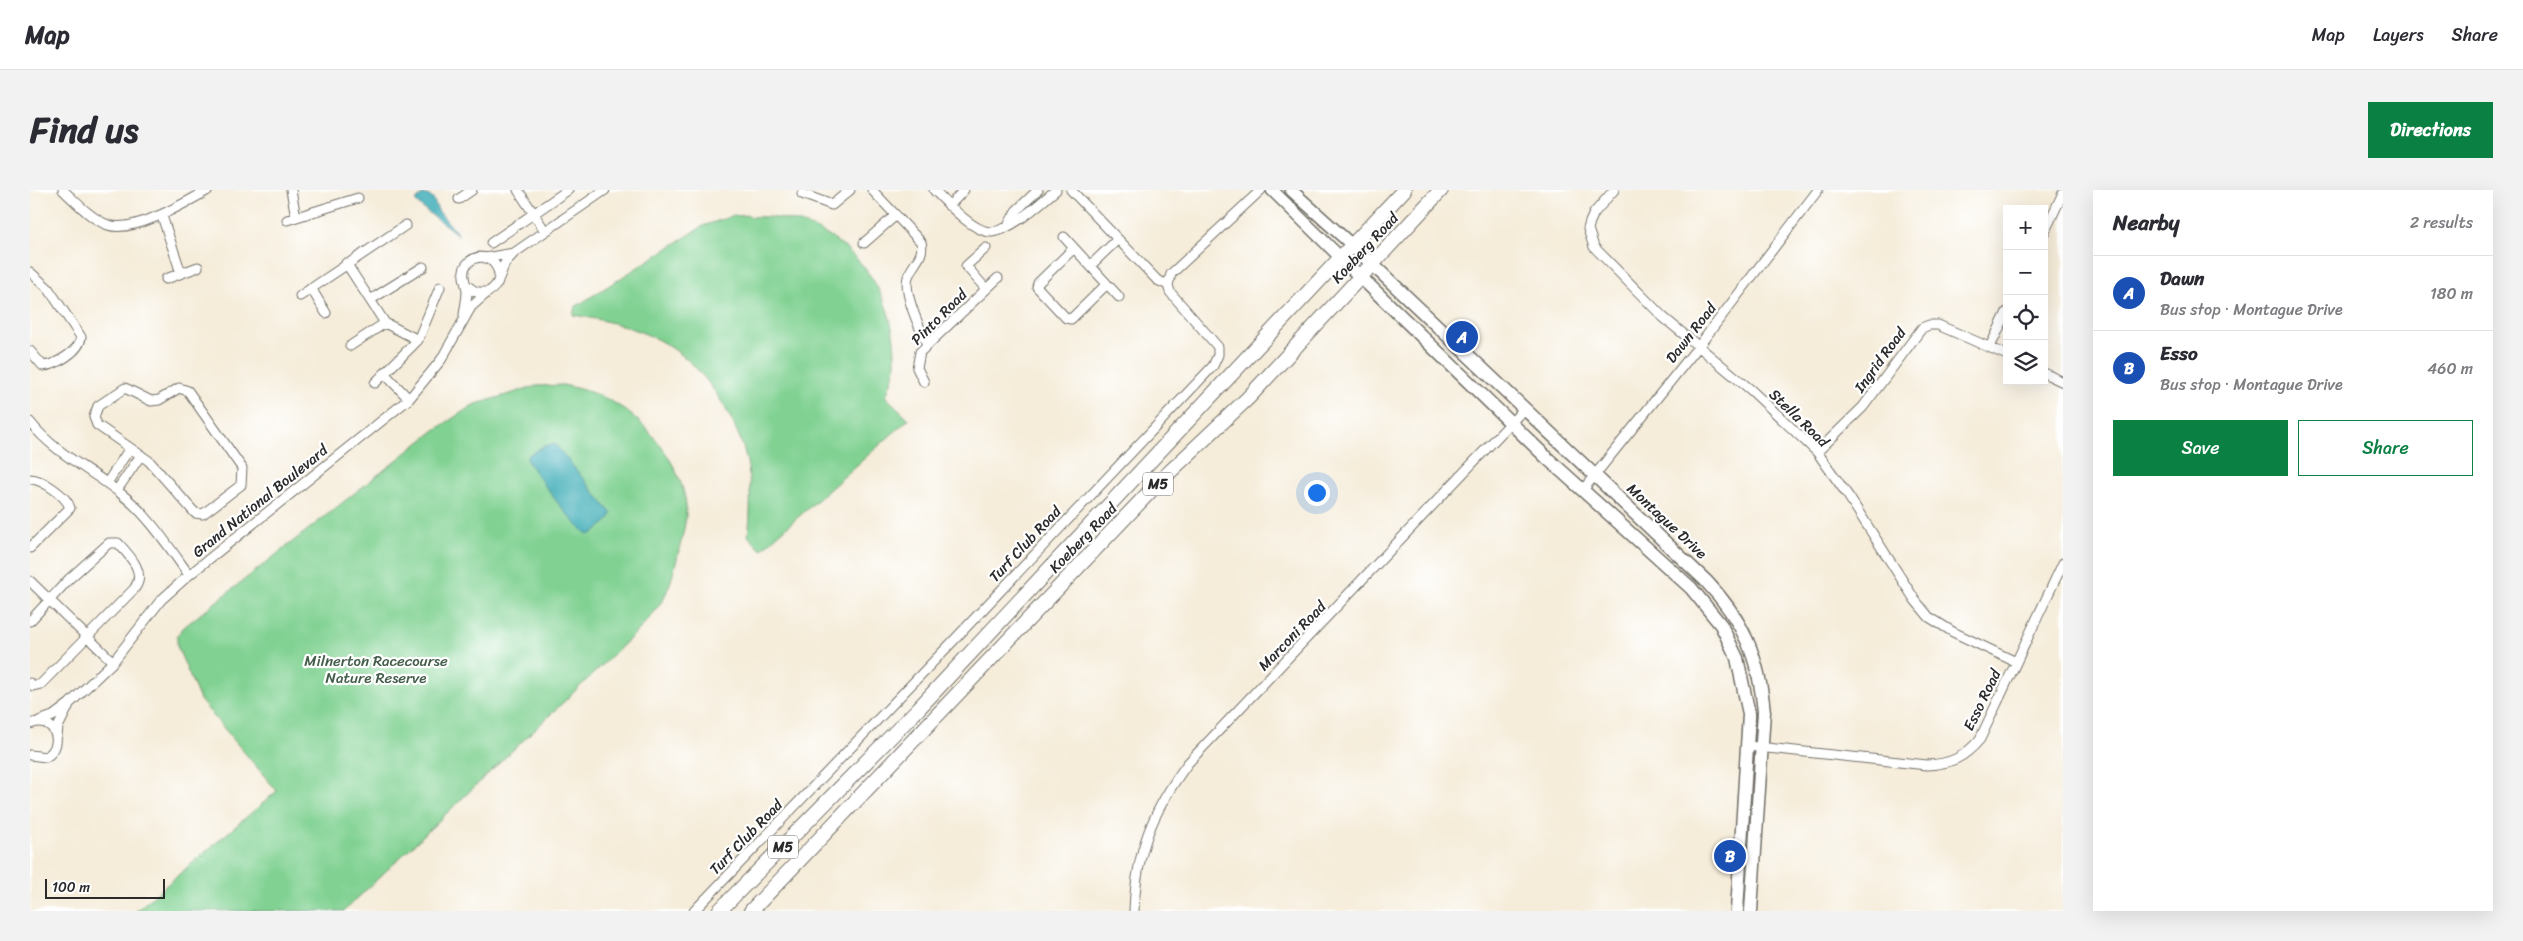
<!DOCTYPE html>
<html lang="en">
<head>
<meta charset="utf-8">
<style>
	body { margin:0; font-family:Sriracha,sans-serif; background:#f2f2f3; color:#2b2b33 }
	.controls { position:absolute; right:15px; top:15px; display:grid; overflow:hidden; border-radius:0px; box-shadow:0 5px 20px #0002 }
	.controls button { width:45px; height:45px; display:grid; place-items:center; padding:0; border:0; border-bottom:1px solid #e1e1e2; background:#fff; color:#2b2b33; font:25px sans-serif }
	.scale { position:absolute; left:15px; bottom:12px; width:120px; box-sizing:border-box; padding-left:5px; border:2px solid #2b2b2b; border-top:0; font-size:14px; line-height:18px; white-space:nowrap; color:#2b2b2b; -webkit-text-stroke:4px #fff; paint-order:stroke }
	.you { position:absolute; left:1286px; top:302px; width:18px; height:18px; margin:-12px; border:4px solid #fff; border-radius:50%; background:#1a73e8; box-shadow:0 0 0 8px #1a73e833 }
	.badge { display:grid; place-items:center; width:32px; height:32px; border-radius:50%; background:#0b8043; color:#fff; font-size:16px; font-weight:700 }
	.pin { position:absolute; translate:-50% -50%; border:2px solid #fff; box-shadow:0 1px 5px #0006 }
	.list { margin:0; padding:0; list-style:none }
	h2 { display:flex; justify-content:space-between; align-items:center; height:65px; margin:0; padding:0 20px; font-size:21px }
	h2 small { font-size:16px; font-weight:400; color:#7c7c81 }
	.list li { display:grid; grid-template-columns:32px 1fr auto; gap:15px; align-items:center; box-sizing:border-box; height:75px; padding:0 20px; border-top:1px solid #e1e1e2 }
	.list b { display:block; font-size:19px; white-space:nowrap }
	.list p { margin:0; font-size:16px; white-space:nowrap; color:#7c7c81 }
	.list em { font-size:16px; font-style:normal; color:#7c7c81 }
	.actions { display:flex; gap:10px; padding:15px 20px }
	.actions a { flex:1; padding:11px 0; border:1px solid #0b8043; border-radius:0px; text-align:center; font-size:18px; color:#0b8043 }
	.actions .main { background:#0b8043; color:#fff }
	.icon { flex:none; width:28px; height:28px; fill:none; stroke:currentColor; stroke-width:2; stroke-linecap:round; stroke-linejoin:round }
	.map { position:relative; flex:none; width:2033px; height:721px; overflow:hidden; border-radius:0px }
	header { display:flex; align-items:center; gap:30px; box-sizing:border-box; height:70px; padding:0 25px; background:#fff; border-bottom:1px solid #e1e1e2 }
	header strong { font-size:24px }
	nav { display:flex; gap:28px; margin-inline-start:auto; font-size:18px }
	.intro { display:flex; align-items:center; justify-content:space-between; box-sizing:border-box; height:120px; padding:0 30px }
	h1 { margin:0; font-size:35px }
	.button { padding:12px 22px; border-radius:0px; background:#0b8043; color:#fff; font-size:18px; font-weight:700 }
	main { display:flex; gap:30px; padding:0 30px }
	aside { flex:1; background:#fff; border-radius:0px; box-shadow:0 5px 20px #0002 }
	.map>svg:first-child { display:block }
	.green { fill:#80d192; stroke:#567e5e }
	.water { fill:#3babb6; stroke:#336b70 }
	.lines { fill:none; stroke-linecap:round; stroke-linejoin:round }
	.minor-casing { stroke:#726f68; stroke-width:11 }
	.tertiary-casing { stroke:#726f68; stroke-width:14 }
	.secondary-casing { stroke:#726f68; stroke-width:15 }
	.primary-casing { stroke:#726f68; stroke-width:16 }
	.minor { stroke:#fff; stroke-width:9 }
	.tertiary { stroke:#fff; stroke-width:11 }
	.secondary { stroke:#fff; stroke-width:12 }
	.primary { stroke:#fff; stroke-width:14 }
	.labels { text-anchor:middle; dominant-baseline:central; stroke-width:4.5; stroke-linejoin:round; paint-order:stroke }
	.shield { fill:#fff; stroke:#6b6b6b; stroke-width:1 }
	.shield-label { font-size:14px; font-weight:bold; fill:#2b2b2b }
	.street-label { font-size:15px; fill:#2b2b2b; stroke:#fff }
	.park-label { font-size:15px; fill:#445d4a; stroke:#fff }
</style>
</head>
<body>
<header>
<strong>Map</strong>
<nav><a>Map</a><a>Layers</a><a>Share</a></nav>
</header>
<div class="intro"><h1>Find us</h1><a class="button">Directions</a></div>
<main>
<div class="map">
<svg width="2033" height="721" viewBox="0 0 2033 721">
	<rect width="100%" height="100%" fill="#fff"/>
	<filter id="ink" filterUnits="userSpaceOnUse"><feTurbulence type="fractalNoise" baseFrequency=".02" numOctaves="2"/><feDisplacementMap in="SourceGraphic" scale="10" xChannelSelector="R" yChannelSelector="G"/><feConvolveMatrix kernelMatrix="1 2 1 2 8 2 1 2 1" color-interpolation-filters="sRGB"/></filter>
	<filter id="wash" filterUnits="userSpaceOnUse"><feTurbulence type="fractalNoise" baseFrequency=".0096" numOctaves="4" result="noise"/><feDisplacementMap in="SourceGraphic" scale="20" xChannelSelector="R" yChannelSelector="G"/><feGaussianBlur stdDeviation="1.12" result="paint"/><feColorMatrix in="noise" values="0 0 0 0 0 0 0 0 0 0 0 0 0 0 0 0 0 1.4 0 .05"/><feComposite in="paint" operator="in"/></filter>
	<g filter="url(#wash)">
		<rect width="100%" height="100%" fill="#f5ecd9"/>
		<path class="green" d="M 719,25 L 720,27 C 805,22 868,91 865,174 C 865,184 859,196 856,207 L 879,229 L 731,360 L 718,346 C 721,323 721,300 718,277 C 712,240 683,190 653,166 C 622,141 582,131 543,125 L 545,117 L 673,36 L 702,26 Z
			M 533,195 C 552,199 570,204 586,214 C 619,234 652,276 656,315 C 657,331 652,348 648,364 C 644,382 639,402 628,417 C 622,426 613,435 606,443 L 314,721 L 106,721 L 247,601 L 170,510 L 147,456 L 147,445 L 154,437 L 405,240 L 443,215 L 506,196 Z"/>
		<path class="water" d="M 393,4 C 407,6 403,15 411,24 C 417,31 423,38 429,46 C 414,33 399,25 385,11 Z
			M 525,254 L 582,324 L 577,332 L 560,345 C 545,340 508,286 497,271 L 497,266 L 514,256 Z"/>
	</g>
	<g filter="url(#ink)">
		<g class="lines">
			<defs>
				<path id="minor" d="M 33,0 C 46,12 61,29 78,35 C 103,44 157,12 178,0
					M 261,0 L 266,27
					M 488,0 L 515,41
					M 842,0 L 891,52 C 895,67 882,74 878,87 C 873,103 890,139 897,154
					M 904,0 C 916,12 944,43 962,42 C 982,40 1010,13 1026,0
					M 1041,0 L 1127,90 L 1138,95
					M 1584,0 L 1564,23 L 1560,32 L 1558,39 L 1564,57 L 1633,127 L 1721,200 L 1787,262 L 1819,307 L 1885,410 L 1899,427 L 1923,442 L 1986,472
					M 772,4 L 802,15 L 820,0
					M 429,9 L 442,0
					M 919,16 L 934,0
					M 132,26 L 151,83
					M 257,30 L 328,8
					M 979,34 L 986,21 L 1008,0
					M 2014,43 L 2033,3
					M 1034,47 L 1044,58
					M 461,53 L 538,0
					M 834,53 L 866,25
					M 956,58 L 936,76 L 956,99
					M 1044,58 L 1077,94 L 1041,129 L 1036,128 L 1007,97 L 1008,93 Z
					M 455,68 L 484,63
					M 316,73 L 355,133 L 388,150
					M 1061,75 L 1088,49
					M 0,82 L 18,98 L 51,147 C 50,161 26,175 13,176 L 0,161
					M 469,88 L 475,73 L 484,63 L 575,0
					M 136,89 L 168,77
					M 1077,94 L 1089,107
					M 281,98 L 296,123
					M 270,106 L 376,35
					M 340,110 L 393,77
					M 434,125 C 435,117 437,109 437,101 C 436,91 429,81 439,72 C 458,55 484,87 458,102 L 446,102 L 436,95
					M 320,156 L 355,133
					M 1960,157 L 1977,122
					M 2014,183 L 2033,192
					M 355,184 L 379,209
					M 894,192 L 887,178 L 890,162 L 968,88
					M 345,193 L 388,150 L 410,97
					M 95,198 L 121,211 L 129,210 L 149,198 L 158,201 L 212,278 L 211,295 L 173,324 L 165,323 L 119,271 L 67,235 L 64,227 L 68,216 Z
					M 0,232 C 24,263 60,279 90,303 C 118,324 139,357 159,385
					M 1787,262 L 1833,217 L 1892,138 L 1899,135 L 1908,135 L 1977,165
					M 0,289 C 12,289 37,306 40,318 L 0,358
					M 77,293 L 100,258
					M 87,300 L 111,265
					M 1552,301 L 1668,157 L 1788,0
					M 0,391 L 83,472
					M 0,431 L 39,389 L 79,353 L 88,353 C 100,366 117,383 104,399 L 11,494 L 3,496 L 0,493
					M 9,531 L 23,526 L 39,514 L 83,472 L 131,410 L 159,385 L 379,209 L 411,170 L 441,117 L 458,102
					M 0,534 C 23,524 37,554 16,567 L 0,565
					M 27,546 L 28,537 L 38,517
					M 1718,556 L 1897,575 C 1921,574 1935,567 1950,549 L 2033,373
					M 664,721 L 926,448 L 1183,176 L 1188,165 L 1188,157 L 1140,102 L 1138,95 L 1141,84 L 1231,0
					M 1104,721 C 1106,661 1123,620 1158,573 L 1494,219"/>
				<path id="tertiary" d="M 1242,0 L 1311,68
					M 1261,0 L 1323,56"/>
				<path id="secondary" d="M 1323,56 L 1676,391 C 1714,431 1729,468 1734,522 L 1721,721
					M 1311,68 L 1517,268 L 1661,398 L 1691,435 L 1707,468 L 1719,524 L 1707,721"/>
				<path id="primary" d="M 689,721 L 889,518 L 1374,0
					M 721,721 L 1128,293 L 1218,208 L 1411,0"/>
			</defs>
			<use href="#minor" class="minor-casing"/>
			<use href="#tertiary" class="tertiary-casing"/>
			<use href="#secondary" class="secondary-casing"/>
			<use href="#primary" class="primary-casing"/>
			<use href="#minor" class="minor"/>
			<use href="#tertiary" class="tertiary"/>
			<use href="#secondary" class="secondary"/>
			<use href="#primary" class="primary"/>
		</g>
	</g>
	<g class="labels">
		<g class="shield">
			<rect x="1113" y="282.5" width="30" height="23" rx="4"/>
			<rect x="738" y="645.5" width="30" height="23" rx="4"/>
		</g>
		<g class="shield-label">
			<text x="1128" y="294">M5</text>
			<text x="753" y="657">M5</text>
		</g>
		<g class="street-label">
			<text transform="translate(1335 58) rotate(-47)">Koeberg Road</text>
			<text transform="translate(909 127) rotate(-45)">Pinto Road</text>
			<text transform="translate(1661 143) rotate(-52)">Dawn Road</text>
			<text transform="translate(1850 170) rotate(-54)">Ingrid Road</text>
			<text transform="translate(1769 228) rotate(44)">Stella Road</text>
			<text transform="translate(230 311) rotate(-39)">Grand National Boulevard</text>
			<text transform="translate(1637 331) rotate(43)">Montague Drive</text>
			<text transform="translate(1053 348) rotate(-46)">Koeberg Road</text>
			<text transform="translate(995 354) rotate(-47)">Turf Club Road</text>
			<text transform="translate(1262 446) rotate(-46)">Marconi Road</text>
			<text transform="translate(1952 510) rotate(-64)">Esso Road</text>
			<text transform="translate(716 647) rotate(-46)">Turf Club Road</text>
		</g>
		<g class="park-label">
			<text x="346" y="471">Milnerton Racecourse<tspan x="346" dy="17">Nature Reserve</tspan></text>
		</g>
	</g>
</svg>
<div class="controls">
<button>+</button>
<button>−</button>
<button><svg class="icon" aria-label="locate" viewBox="0 0 24 24"><circle cx="12" cy="12" r="6"/><path d="M12 2v4M12 18v4M2 12h4M18 12h4"/></svg></button>
<button><svg class="icon" aria-label="layers" viewBox="0 0 24 24"><path d="M12 4l9 5-9 5-9-5zM3 14l9 5 9-5"/></svg></button>
</div>
<div class="scale">100 m</div>
<div class="you"></div>
<div class="pin badge" style="left:1432px;top:147px;background:#1a4fb4">A</div>
<div class="pin badge" style="left:1700px;top:666px;background:#1a4fb4">B</div>
</div>
<aside>
<h2>Nearby<small>2 results</small></h2>
<ul class="list">
<li><span class="badge" style="background:#1a4fb4">A</span><div><b>Dawn</b><p>Bus stop · Montague Drive</p></div><em>180 m</em></li>
<li><span class="badge" style="background:#1a4fb4">B</span><div><b>Esso</b><p>Bus stop · Montague Drive</p></div><em>460 m</em></li>
</ul>
<div class="actions"><a class="main">Save</a><a>Share</a></div>
</aside>
</main>
</body>
</html>
